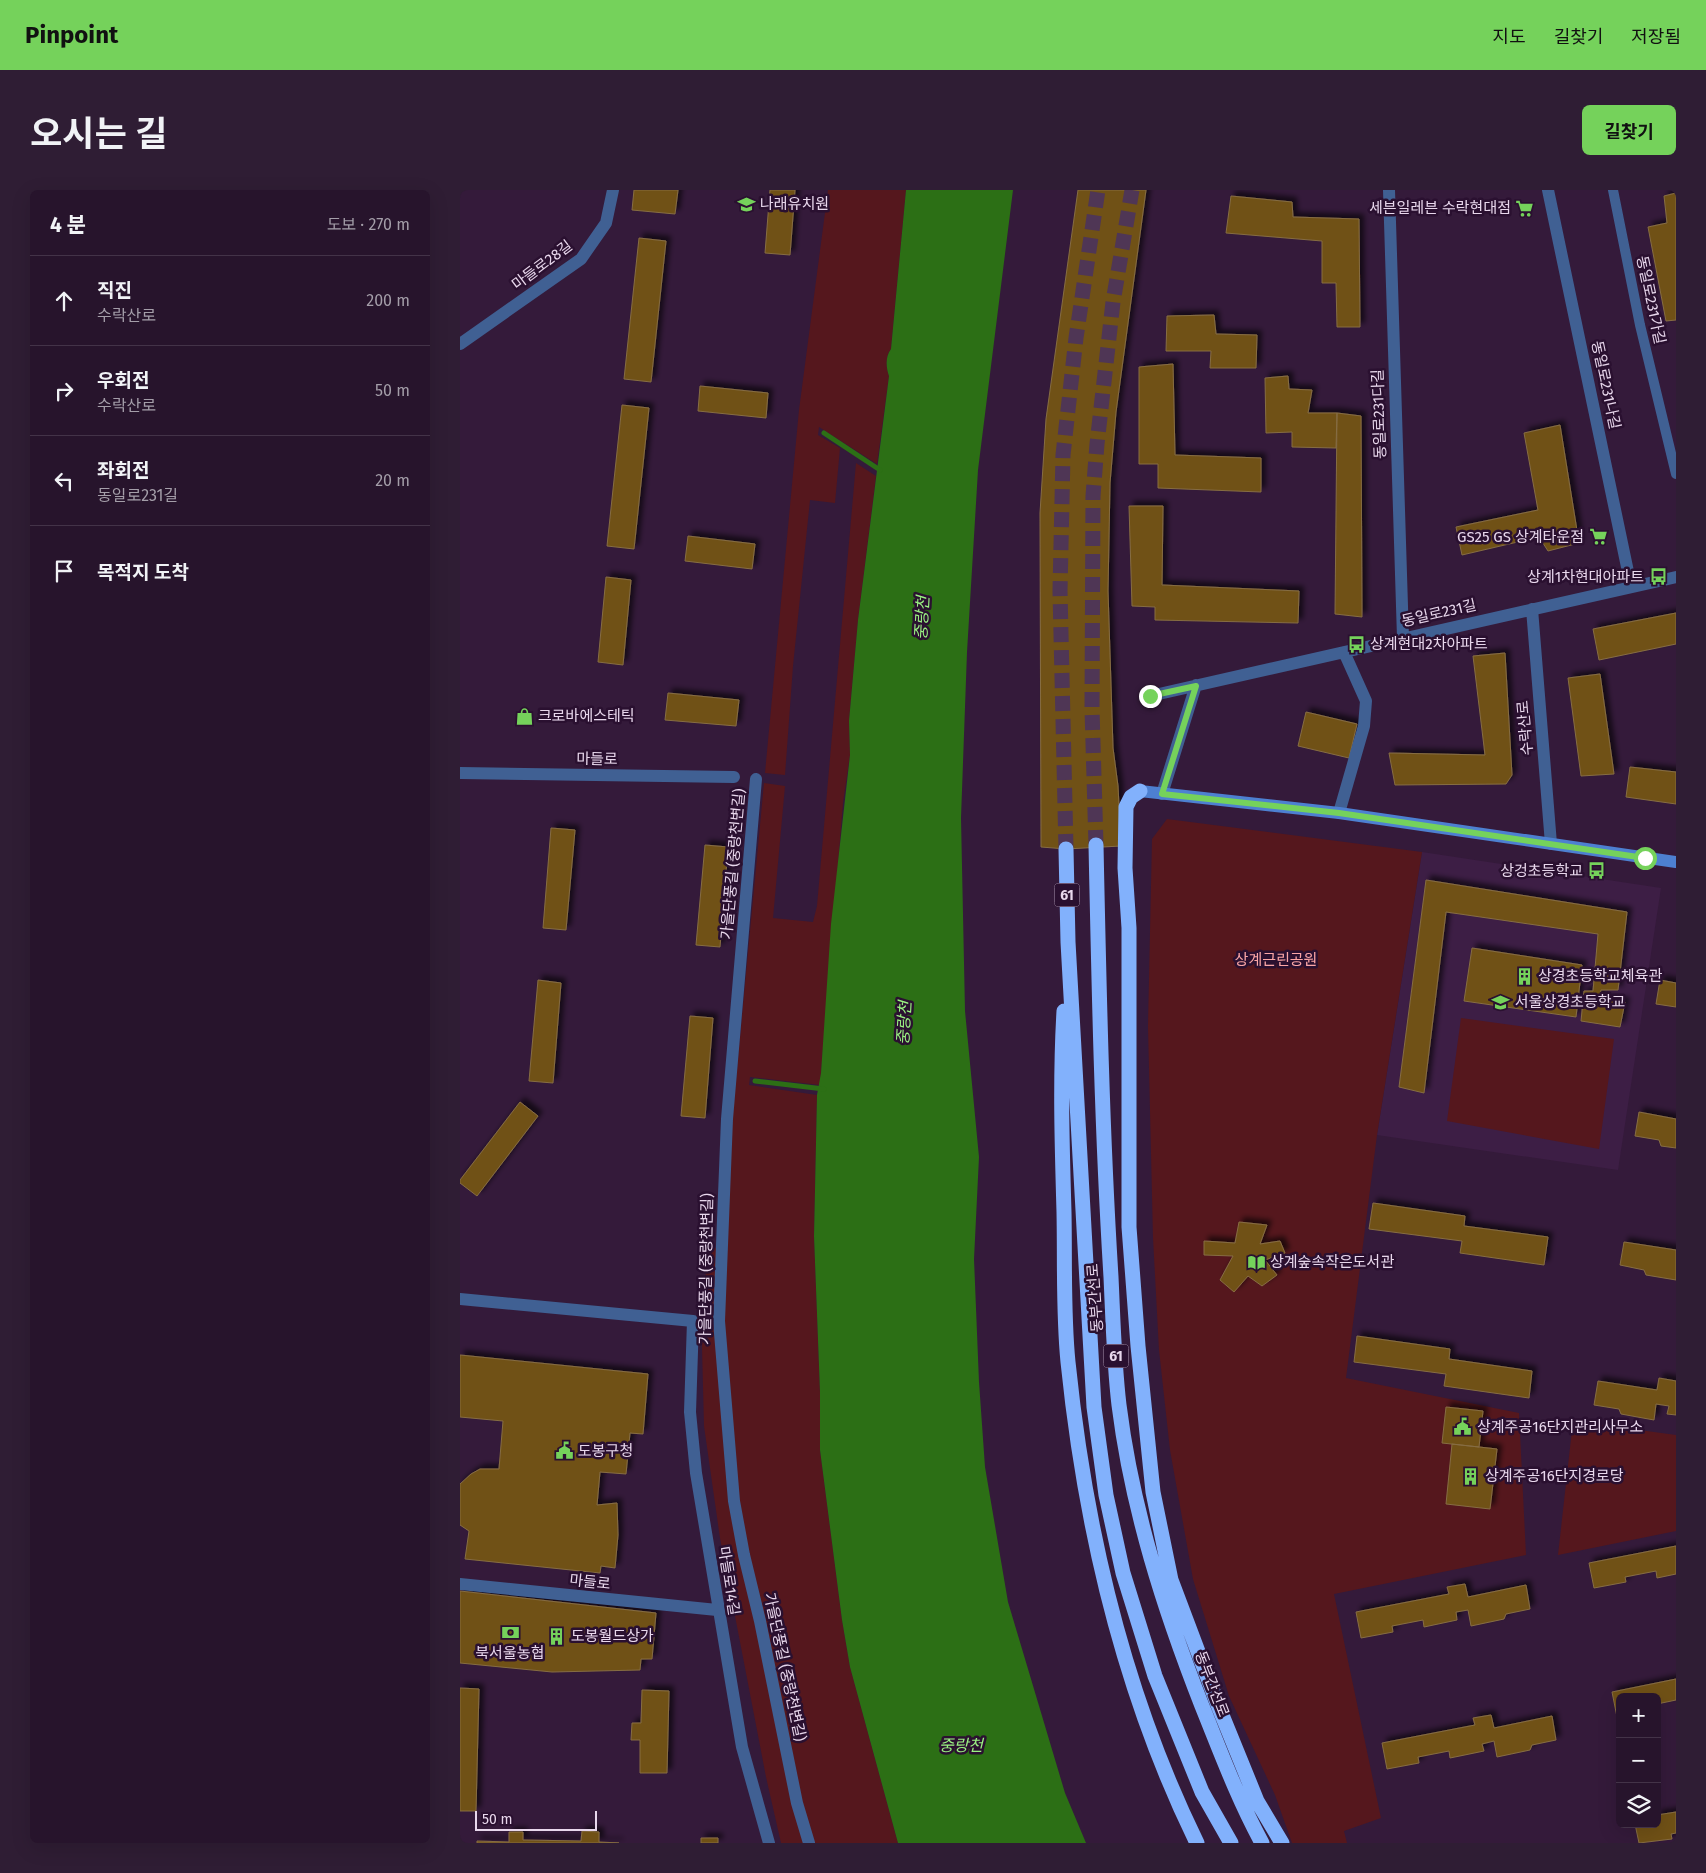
<!DOCTYPE html>
<html lang="ko">
<head>
<meta charset="utf-8">
<style>
	body { margin:0; font-family:"Fira Sans","Noto Sans KR",sans-serif; background:#2f1d34; color:#f1f3f6 }
	.controls { position:absolute; right:15px; bottom:15px; display:grid; overflow:hidden; border-radius:8px; box-shadow:0 5px 20px #0002 }
	.controls button { width:45px; height:45px; display:grid; place-items:center; padding:0; border:0; border-bottom:1px solid #433348; background:#27142c; color:#f1f3f6; font:25px sans-serif }
	.scale { position:absolute; left:15px; bottom:12px; width:122px; box-sizing:border-box; padding-left:5px; border:2px solid #e8d7ec; border-top:0; font-size:14px; line-height:18px; white-space:nowrap; color:#e8d7ec; -webkit-text-stroke:4px #2a1030; paint-order:stroke }
	.stop { position:absolute; width:15px; height:15px; margin:-11px; border:4px solid #75d25b; border-radius:50%; background:#fff }
	.stop.end { background:#75d25b; border-color:#fff; box-shadow:0 1px 5px #0008 }
	.list { margin:0; padding:0; list-style:none }
	h2 { display:flex; justify-content:space-between; align-items:center; height:65px; margin:0; padding:0 20px; font-size:21px }
	h2 small { font-size:16px; font-weight:400; color:#a49ea9 }
	.list li { display:grid; grid-template-columns:32px 1fr auto; gap:15px; align-items:center; box-sizing:border-box; height:90px; padding:0 20px; border-top:1px solid #433348 }
	.list b { display:block; font-size:19px; white-space:nowrap }
	.list p { margin:0; font-size:16px; white-space:nowrap; color:#a49ea9 }
	.list em { font-size:16px; font-style:normal; color:#a49ea9 }
	.icon { flex:none; width:28px; height:28px; fill:none; stroke:currentColor; stroke-width:2; stroke-linecap:round; stroke-linejoin:round }
	.map { position:relative; flex:none; width:1216px; height:1653px; overflow:hidden; border-radius:8px }
	header { display:flex; align-items:center; gap:30px; box-sizing:border-box; height:70px; padding:0 25px; background:#75d25b; color:#111 }
	header strong { font-size:24px }
	nav { display:flex; gap:28px; margin-inline-start:auto; font-size:18px }
	.intro { display:flex; align-items:center; justify-content:space-between; box-sizing:border-box; height:120px; padding:0 30px }
	h1 { margin:0; font-size:35px }
	.button { padding:12px 22px; border-radius:8px; background:#75d25b; color:#111; font-size:18px; font-weight:700 }
	main { display:flex; gap:30px; padding:0 30px }
	aside { flex:1; background:#27142c; border-radius:8px; box-shadow:0 5px 20px #0002 }
	.map>svg:first-child { display:block }
	.built { fill:#3d1e45 }
	.green { fill:#55171d }
	.water { fill:#2c6f15 }
	.lines { fill:none; stroke-linecap:round; stroke-linejoin:round }
	.stream { stroke:#2c6f15; stroke-width:5 }
	.building { fill:#705117; stroke:#866d43; filter:url(#shadow) }
	.highway-tunnel { stroke:#4f3655; stroke-width:15; stroke-dasharray:15 8; stroke-linecap:butt }
	.lane { stroke:#406093; stroke-width:10 }
	.street { stroke:#406093; stroke-width:12 }
	.secondary { stroke:#4d80d1; stroke-width:12 }
	.highway { stroke:#82b1fc; stroke-width:15 }
	.route { stroke:#75d25b; stroke-width:6 }
	.labels { text-anchor:middle; dominant-baseline:central; stroke-width:5; stroke-linejoin:round; paint-order:stroke }
	.shield { fill:#2a1030; stroke:#af9bb4; stroke-width:1 }
	.shield-label { font-size:14px; font-weight:bold; fill:#e8d7ec }
	.poi-label { font-size:15px; fill:#e8d7ec; stroke:#2a1030; text-anchor:start }
	.street-label { font-size:15px; fill:#e8d7ec; stroke:#2a1030 }
	.park-label { font-size:15px; fill:#fca6a6; stroke:#2a1030 }
	.water-label { font-size:16px; font-style:italic; fill:#9bf383; stroke:#2a1030 }
</style>
</head>
<body>
<header>
<strong>Pinpoint</strong>
<nav><a>지도</a><a>길찾기</a><a>저장됨</a></nav>
</header>
<div class="intro"><h1>오시는 길</h1><a class="button">길찾기</a></div>
<main>
<aside>
<h2>4 분<small>도보 · 270 m</small></h2>
<ul class="list">
<li><svg class="icon" aria-label="ahead" viewBox="0 0 24 24"><path d="M12 20V5M6 11l6-6 6 6"/></svg><div><b>직진</b><p>수락산로</p></div><em>200 m</em></li>
<li><svg class="icon" aria-label="right" viewBox="0 0 24 24"><path d="M7 20v-9h11M14 6l5 5-5 5"/></svg><div><b>우회전</b><p>수락산로</p></div><em>50 m</em></li>
<li><svg class="icon" aria-label="left" viewBox="0 0 24 24"><path d="M17 20v-9H6M10 6l-5 5 5 5"/></svg><div><b>좌회전</b><p>동일로231길</p></div><em>20 m</em></li>
<li><svg class="icon" aria-label="arrive" viewBox="0 0 24 24"><path d="M6 21V4h12l-3 4 3 4H6"/></svg><div><b>목적지 도착</b></div></li>
</ul>
</aside>
<div class="map">
<svg width="1216" height="1653" viewBox="0 0 1216 1653">
	<defs>
		<filter id="shadow"><feDropShadow dx="4.5" dy="-4.5" stdDeviation="2.5" flood-color="#0009"/></filter>
	</defs>
	<rect width="100%" height="100%" fill="#341a3a"/>
	<path class="built" d="M 962,662 L 1201,698 L 1158,980 L 917,945 Z"/>
	<path class="green" d="M 368,0 L 446,0 L 431,159 C 425,167 426,178 429,186 L 417,274 L 359,237 L 358,245 L 380,258 L 375,313 L 350,310 L 333,476 L 325,585 L 305,583 L 339,220 Z
		M 396,273 L 416,286 L 398,430 L 389,531 L 390,565 L 383,613 L 360,895 L 290,887 L 289,895 L 357,905 L 354,1046 L 360,1202 L 360,1260 L 382,1430 L 390,1477 L 438,1653 L 321,1653 L 306,1587 L 260,1348 L 244,1236 L 242,1157 L 247,1058 L 265,1058 L 271,943 L 304,593 L 325,596 L 313,728 L 353,732 L 357,716 Z
		M 707,629 L 962,662 L 917,945 L 886,1188 L 1059,1223 L 1066,1365 L 874,1404 L 921,1628 L 884,1641 L 887,1653 L 832,1653 L 815,1605 L 769,1506 L 733,1389 L 710,1260 L 699,1160 L 693,1048 L 688,836 L 692,649 Z
		M 1001,828 L 1154,849 L 1139,959 L 987,931 Z
		M 1113,1231 L 1216,1245 L 1216,1341 L 1098,1365 Z"/>
	<path class="water" d="M 446,0 L 553,0 L 518,280 L 507,462 L 501,628 L 505,821 L 519,967 L 514,1069 L 519,1192 L 525,1277 L 548,1412 L 605,1603 L 626,1653 L 438,1653 L 390,1477 L 382,1430 L 360,1260 L 360,1202 L 354,1046 L 357,905 L 361,883 L 371,734 L 390,565 L 389,531 L 398,430 L 429,186 C 426,178 425,167 431,159 Z"/>
	<g class="lines">
		<path class="stream" d="M 364,243 L 420,280
			M 295,891 L 364,899"/>
	</g>
	<path class="building" d="M 174,0 L 218,0 L 215,24 L 172,20 Z
		M 310,0 L 335,0 L 330,65 L 305,63 Z
		M 618,0 L 686,0 L 656,222 L 650,293 L 648,401 L 653,558 L 658,596 L 661,656 L 606,659 L 581,657 L 580,323 L 586,229 Z
		M 1216,3 L 1216,130 L 1206,131 L 1188,37 L 1207,33 L 1204,6 Z
		M 771,6 L 832,12 L 833,27 L 899,29 L 900,137 L 877,137 L 876,93 L 862,93 L 862,51 L 766,43 Z
		M 179,48 L 206,51 L 191,192 L 164,189 Z
		M 754,125 L 756,144 L 797,145 L 796,178 L 750,178 L 751,161 L 706,161 L 707,126 Z
		M 713,174 L 715,265 L 801,268 L 801,302 L 698,298 L 698,274 L 679,274 L 679,177 Z
		M 828,186 L 829,199 L 852,200 L 848,223 L 877,223 L 876,258 L 832,257 L 832,242 L 806,243 L 805,188 Z
		M 240,196 L 308,203 L 306,228 L 238,221 Z
		M 162,215 L 189,218 L 174,359 L 147,356 Z
		M 877,223 L 901,226 L 902,427 L 875,424 Z
		M 1100,235 L 1119,353 L 1088,361 L 1079,347 L 1002,365 L 996,337 L 1078,320 L 1064,243 Z
		M 669,316 L 703,316 L 702,395 L 839,401 L 838,433 L 695,430 L 695,417 L 672,416 Z
		M 228,346 L 295,354 L 292,379 L 225,371 Z
		M 146,387 L 171,390 L 163,475 L 138,472 Z
		M 1216,423 L 1216,454 L 1139,470 L 1133,439 Z
		M 1045,463 L 1052,585 L 1046,594 L 935,595 L 929,563 L 1025,565 L 1013,466 Z
		M 1140,484 L 1154,584 L 1121,586 L 1108,488 Z
		M 208,503 L 279,510 L 276,536 L 205,530 Z
		M 846,522 L 897,534 L 889,568 L 838,556 Z
		M 1170,577 L 1216,582 L 1216,614 L 1166,607 Z
		M 91,638 L 115,640 L 106,740 L 83,738 Z
		M 245,655 L 268,657 L 260,757 L 236,755 Z
		M 966,690 L 1167,722 L 1158,800 L 1141,800 L 1139,809 L 1165,812 L 1160,837 L 1121,831 L 1124,801 L 1133,801 L 1138,744 L 986,722 L 964,903 L 939,897 Z
		M 1012,758 L 1122,775 L 1116,827 L 1004,811 Z
		M 78,790 L 101,793 L 93,893 L 69,891 Z
		M 1200,790 L 1216,793 L 1216,817 L 1196,814 Z
		M 230,826 L 253,828 L 245,928 L 221,926 Z
		M 60,912 L 78,926 L 17,1006 L 0,993 L 0,990 Z
		M 1179,922 L 1216,929 L 1216,958 L 1201,956 L 1199,950 L 1175,946 Z
		M 913,1013 L 1005,1026 L 1004,1036 L 1088,1047 L 1084,1075 L 1000,1063 L 1002,1051 L 909,1039 Z
		M 779,1032 L 807,1035 L 800,1054 L 820,1051 L 825,1063 L 805,1070 L 817,1085 L 802,1096 L 788,1086 L 774,1102 L 760,1090 L 773,1066 L 744,1065 L 744,1051 L 775,1053 Z
		M 1164,1052 L 1216,1060 L 1216,1090 L 1186,1085 L 1184,1080 L 1160,1075 Z
		M 897,1146 L 990,1159 L 989,1169 L 1072,1181 L 1069,1208 L 984,1196 L 986,1184 L 894,1172 Z
		M 0,1165 L 188,1184 L 183,1244 L 170,1243 L 166,1284 L 140,1282 L 137,1315 L 157,1313 L 158,1345 L 155,1378 L 141,1376 L 140,1383 L 5,1369 L 9,1341 L 0,1335 L 0,1294 L 11,1284 L 20,1279 L 39,1279 L 43,1231 L 0,1227 Z
		M 1199,1188 L 1216,1191 L 1216,1225 L 1207,1224 L 1209,1216 L 1196,1214 L 1194,1230 L 1161,1224 L 1159,1219 L 1134,1215 L 1138,1191 L 1197,1200 Z
		M 986,1217 L 1023,1221 L 1019,1257 L 982,1253 Z
		M 992,1254 L 1037,1259 L 1030,1319 L 986,1314 Z
		M 1216,1356 L 1216,1384 L 1197,1388 L 1196,1381 L 1165,1387 L 1166,1392 L 1134,1398 L 1129,1373 Z
		M 1005,1394 L 1008,1407 L 1066,1395 L 1070,1419 L 1046,1424 L 1044,1429 L 1011,1436 L 1008,1420 L 996,1422 L 997,1430 L 964,1437 L 963,1430 L 932,1436 L 933,1442 L 901,1448 L 896,1422 L 989,1404 L 987,1397 Z
		M 0,1401 L 196,1423 L 192,1469 L 181,1469 L 180,1480 L 92,1482 L 0,1473 Z
		M 1216,1489 L 1216,1510 L 1197,1514 L 1197,1507 L 1160,1507 L 1160,1526 L 1157,1527 L 1152,1502 Z
		M 0,1498 L 19,1499 L 16,1621 L 0,1621 Z
		M 182,1500 L 209,1501 L 207,1583 L 180,1583 L 180,1550 L 171,1550 L 172,1533 L 181,1533 Z
		M 1031,1525 L 1034,1538 L 1092,1526 L 1096,1550 L 1072,1555 L 1070,1560 L 1037,1567 L 1034,1551 L 1022,1554 L 1024,1561 L 990,1568 L 989,1561 L 958,1567 L 959,1573 L 927,1579 L 922,1553 L 1015,1535 L 1013,1528 Z
		M 1216,1622 L 1216,1643 L 1211,1644 L 1212,1649 L 1179,1653 L 1175,1634 L 1197,1634 L 1197,1625 Z
		M 122,1641 L 139,1642 L 139,1652 L 159,1653 L 17,1653 L 17,1651 L 49,1652 L 49,1642 L 63,1642 L 63,1650 L 121,1651 Z
		M 241,1648 L 258,1648 L 258,1653 L 241,1653 Z"/>
	<g class="lines">
		<path class="highway-tunnel" d="M 636,655 L 632,519 L 633,306 L 637,254 L 653,112 L 672,0
			M 606,659 L 600,401 L 603,265 L 616,148 L 638,0"/>
		<path class="lane" d="M 1153,0 L 1180,135 L 1216,284"/>
		<path class="street" d="M 929,0 L 943,448
			M 1088,0 L 1171,396
			M 0,154 L 121,69 L 146,33 L 153,0
			M 1072,419 L 1091,654
			M 690,506 L 1216,387
			M 0,583 L 274,587
			M 296,589 L 267,929 L 259,1131 L 274,1311 L 284,1365 L 300,1431 L 337,1613 L 349,1653
			M 702,604 L 736,495
			M 879,623 L 904,536 L 906,511 L 884,462
			M 0,1109 L 233,1131 L 230,1222 L 236,1283 L 282,1557 L 309,1653
			M 0,1394 L 257,1420"/>
		<path class="secondary" d="M 680,601 L 879,623 L 1216,672"/>
		<path class="highway" d="M 680,601 L 671,607 L 666,617 L 665,678 L 669,738 L 669,1037 L 678,1156 L 693,1302 L 711,1390 L 760,1520 L 797,1611 L 822,1653
			M 636,655 C 639,799 642,943 651,1087 C 653,1129 654,1173 659,1215 C 672,1319 704,1419 742,1516 C 761,1563 778,1609 802,1653
			M 606,659 L 608,752 L 634,1217 L 646,1305 L 663,1383 L 695,1486 L 742,1602 L 771,1653
			M 604,821 C 600,888 602,954 604,1022 C 605,1071 603,1122 608,1172 C 625,1338 663,1502 737,1653"/>
	</g>
	<g class="lines">
		<path class="route" d="M 690,506 L 736,496 L 702,604 L 879,623 L 1185,668"/>
	</g>
	<defs>
		<symbol id="school-bare" viewBox="-9 -9 18 18"><path d="M0-5L7-2L0 1L-7-2ZM-4 1L0 2.5L4 1V4Q0 6-4 4Z" fill="#75d25b" stroke="#2a1030" stroke-width="2.5" paint-order="stroke"/></symbol>
		<symbol id="supermarket-bare" viewBox="-9 -9 18 18"><path d="M-6-5.5h2.5l.6 2H6L4.5 2H-2.5L-4.4-4H-6ZM-1.5 3.2a1.3 1.3 0 1 0 .1 0ZM3 3.2a1.3 1.3 0 1 0 .1 0Z" fill="#75d25b" stroke="#2a1030" stroke-width="2.5" paint-order="stroke"/></symbol>
		<symbol id="bus-bare" viewBox="-9 -9 18 18"><path d="M-5-6H5V4H4V6H2V4H-2V6H-4V4H-5ZM-3.5-4V0h7V-4ZM-3.5 1.2v1.5H-2V1.2ZM2 1.2v1.5H3.5V1.2Z" fill="#75d25b" stroke="#2a1030" stroke-width="2.5" paint-order="stroke"/></symbol>
		<symbol id="shop-bare" viewBox="-9 -9 18 18"><path d="M-5-2.5h2.3a2.7 3.5 0 0 1 5.4 0H5L5.5 6h-11ZM-1.5-2.5h3a1.5 2.3 0 0 0-3 0Z" fill="#75d25b" stroke="#2a1030" stroke-width="2.5" paint-order="stroke"/></symbol>
		<symbol id="building-bare" viewBox="-9 -9 18 18"><path d="M-4-6H4V6H1V3H-1V6H-4ZM-2.5-4.3h1.7v1.8h-1.7ZM.8-4.3h1.7v1.8H.8ZM-2.5-1h1.7V.8h-1.7ZM.8-1h1.7V.8H.8Z" fill="#75d25b" stroke="#2a1030" stroke-width="2.5" paint-order="stroke"/></symbol>
		<symbol id="library-bare" viewBox="-9 -9 18 18"><path d="M-6-4Q-3-5.5-.7-3.5V5Q-3 3-6 4ZM6-4Q3-5.5 .7-3.5V5Q3 3 6 4Z" fill="#75d25b" stroke="#2a1030" stroke-width="2.5" paint-order="stroke"/></symbol>
		<symbol id="civic-bare" viewBox="-9 -9 18 18"><path d="M-.6-6.5H3V-4.5H.6V-3L4-1V1h2V6H-6V1h2V-1L-.6-3ZM-1.2 2.5V6h2.4V2.5Z" fill="#75d25b" stroke="#2a1030" stroke-width="2.5" paint-order="stroke"/></symbol>
		<symbol id="bank-bare" viewBox="-9 -9 18 18"><path d="M-6-4H6V4H-6ZM0-2.3a2.3 2.3 0 1 0 0 4.6a2.3 2.3 0 1 0 0-4.6Z" fill="#75d25b" stroke="#2a1030" stroke-width="2.5" paint-order="stroke"/></symbol>
	</defs>
	<g fill-rule="evenodd">
		<use href="#school-bare" x="274" y="2" width="25" height="25"/>
		<use href="#supermarket-bare" x="1052" y="6" width="25" height="25"/>
		<use href="#supermarket-bare" x="1126" y="334" width="25" height="25"/>
		<use href="#bus-bare" x="1186" y="374" width="25" height="25"/>
		<use href="#bus-bare" x="884" y="442" width="25" height="25"/>
		<use href="#shop-bare" x="52" y="514" width="25" height="25"/>
		<use href="#bus-bare" x="1124" y="668" width="25" height="25"/>
		<use href="#building-bare" x="1052" y="774" width="25" height="25"/>
		<use href="#school-bare" x="1028" y="800" width="25" height="25"/>
		<use href="#library-bare" x="784" y="1060" width="25" height="25"/>
		<use href="#civic-bare" x="990" y="1224" width="25" height="25"/>
		<use href="#civic-bare" x="92" y="1248" width="25" height="25"/>
		<use href="#building-bare" x="998" y="1274" width="25" height="25"/>
		<use href="#bank-bare" x="38" y="1430" width="25" height="25"/>
		<use href="#building-bare" x="84" y="1434" width="25" height="25"/>
	</g>
	<g class="labels">
		<g class="shield">
			<rect x="594.5" y="693.5" width="25" height="23" rx="4"/>
			<rect x="643.5" y="1154.5" width="25" height="23" rx="4"/>
		</g>
		<g class="shield-label">
			<text x="607" y="705">61</text>
			<text x="656" y="1166">61</text>
		</g>
		<g class="poi-label">
			<text x="300" y="14">나래유치원</text>
			<text x="1051" y="18" text-anchor="end">세븐일레븐 수락현대점</text>
			<text x="1124" y="347" text-anchor="end">GS25 GS 상계타운점</text>
			<text x="1184" y="387" text-anchor="end">상계1차현대아파트</text>
			<text x="910" y="454">상계현대2차아파트</text>
			<text x="78" y="526">크로바에스테틱</text>
			<text x="1123" y="681" text-anchor="end">상겅초등학교</text>
			<text x="1078" y="786">상경초등학교체육관</text>
			<text x="1055" y="812">서울상경초등학교</text>
			<text x="810" y="1072">상계숲속작은도서관</text>
			<text x="1017" y="1237">상계주공16단지관리사무소</text>
			<text x="118" y="1261">도봉구청</text>
			<text x="1025" y="1286">상계주공16단지경로당</text>
			<text x="111" y="1446">도봉월드상가</text>
			<text x="50" y="1463" text-anchor="middle">북서울농협</text>
		</g>
		<g class="street-label">
			<text transform="translate(82 75) rotate(-37)">마들로28길</text>
			<text transform="translate(1191 110) rotate(78)">동일로231가길</text>
			<text transform="translate(1146 195) rotate(78)">동일로231나길</text>
			<text transform="translate(919 224) rotate(-92)">동일로231다길</text>
			<text transform="translate(979 423) rotate(-13)">동일로231길</text>
			<text transform="translate(1065 538) rotate(-95)">수락산로</text>
			<text transform="translate(137 569) rotate(1)">마들로</text>
			<text transform="translate(273 674) rotate(-85)">가을단풍길 (중랑천변길)</text>
			<text transform="translate(246 1079) rotate(-89)">가을단풍길 (중랑천변길)</text>
			<text transform="translate(635 1108) rotate(-94)">동부간선로</text>
			<text transform="translate(269 1391) rotate(81)">마들로14길</text>
			<text transform="translate(130 1392) rotate(6)">마들로</text>
			<text transform="translate(325 1477) rotate(78)">가을단풍길 (중랑천변길)</text>
			<text transform="translate(752 1494) rotate(69)">동부간선로</text>
		</g>
		<g class="park-label">
			<text x="816" y="770">상계근린공원</text>
		</g>
		<g class="water-label">
			<text transform="translate(462 428) rotate(-87)">중랑천</text>
			<text transform="translate(444 833) rotate(-87)">중랑천</text>
			<text x="501" y="1555">중랑천</text>
		</g>
	</g>
</svg>
<div class="controls">
<button>+</button>
<button>−</button>
<button><svg class="icon" aria-label="layers" viewBox="0 0 24 24"><path d="M12 4l9 5-9 5-9-5zM3 14l9 5 9-5"/></svg></button>
</div>
<div class="scale">50 m</div>
<div class="stop" style="left:1185px;top:668px"></div>
<div class="stop end" style="left:690px;top:506px"></div>
</div>
</main>
</body>
</html>
